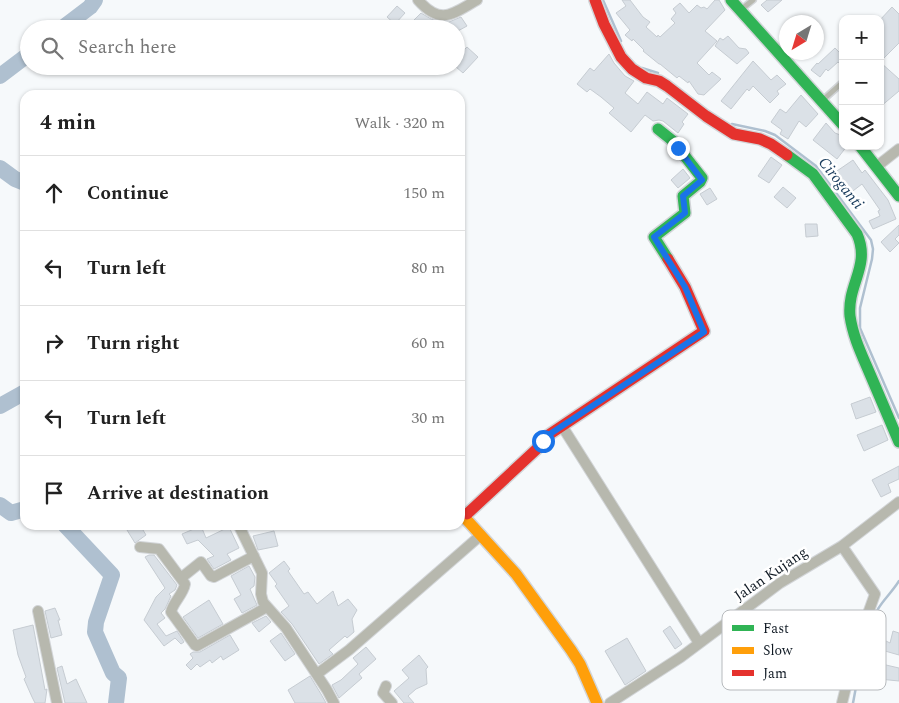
<!DOCTYPE html>
<html lang="en">
<head>
<meta charset="utf-8">
<style>
	body { margin:0; font-family:Spectral,serif; background:#f2f2f2; color:#222 }
	.controls { position:absolute; right:15px; top:15px; display:grid; overflow:hidden; border-radius:10px; box-shadow:0 1px 4px #0004 }
	.controls button { width:45px; height:45px; display:grid; place-items:center; padding:0; border:0; border-bottom:1px solid #e0e0e0; background:#fff; color:#222; font:25px sans-serif }
	.compass { position:absolute; left:779px; top:15px; width:45px; height:45px; border-radius:50%; background:#fff; box-shadow:0 1px 4px #0004; rotate:218deg }
	.stop { position:absolute; width:15px; height:15px; margin:-11px; border:4px solid #1a73e8; border-radius:50%; background:#fff }
	.stop.end { background:#1a73e8; border-color:#fff; box-shadow:0 1px 5px #0008 }
	.list { margin:0; padding:0; list-style:none }
	h2 { display:flex; justify-content:space-between; align-items:center; height:65px; margin:0; padding:0 20px; font-size:21px }
	h2 small { font-size:16px; font-weight:400; color:#767676 }
	.list li { display:grid; grid-template-columns:32px 1fr auto; gap:15px; align-items:center; box-sizing:border-box; height:75px; padding:0 20px; border-top:1px solid #e0e0e0 }
	.list b { display:block; font-size:19px; white-space:nowrap }
	.list em { font-size:16px; font-style:normal; color:#767676 }
	.icon { flex:none; width:28px; height:28px; fill:none; stroke:currentColor; stroke-width:2; stroke-linecap:round; stroke-linejoin:round }
	.map { position:relative; flex:none; width:899px; height:703px; overflow:hidden }
	.search { position:absolute; background:#fff; box-shadow:0 1px 4px #0004; left:20px; top:20px; width:445px; height:55px; display:flex; align-items:center; gap:12px; box-sizing:border-box; padding:0 18px; border-radius:28px; color:#767676; font-size:19px }
	.panel { position:absolute; background:#fff; box-shadow:0 1px 4px #0004; left:20px; top:90px; width:445px; height:440px; border-radius:15px }
	.map>svg:first-child { display:block }
	.lines { fill:none; stroke-linecap:round; stroke-linejoin:round }
	.stream { stroke:#afc0d0; stroke-width:2.5 }
	.river { stroke:#afc0d0; stroke-width:16 }
	.building { fill:#dbe1e7; stroke:#c6ccd2 }
	.lane-casing { stroke:#d2d5d8; stroke-width:8 }
	.street-casing { stroke:#d2d5d8; stroke-width:12 }
	.fast-casing { stroke:#d2d5d8; stroke-width:14 }
	.slow-casing { stroke:#d2d5d8; stroke-width:14 }
	.jam-casing { stroke:#d2d5d8; stroke-width:14 }
	.lane { stroke:#b7b8ae; stroke-width:5 }
	.street { stroke:#b7b8ae; stroke-width:10 }
	.fast { stroke:#30b455; stroke-width:11 }
	.slow { stroke:#ff9f0a; stroke-width:11 }
	.jam { stroke:#e5322d; stroke-width:11 }
	.route { stroke:#1a73e8; stroke-width:6 }
	.labels { text-anchor:middle; dominant-baseline:central; stroke-width:5; stroke-linejoin:round; paint-order:stroke }
	.street-label { font-size:15px; fill:#101a24; stroke:#fff }
	.water-label { font-size:16px; font-style:italic; fill:#173a5b; stroke:#fff }
	.key { fill:#fff; stroke:#b7babd; stroke-width:1 }
	.key-label { font-size:14px; fill:#101a24 }
</style>
</head>
<body>
<div class="map">
<svg width="899" height="703" viewBox="0 0 899 703">
	<rect width="100%" height="100%" fill="#f6f9fb"/>
	<g class="lines">
		<path class="stream" d="M 603,0 L 621,41
			M 642,68 L 658,73
			M 732,124 L 765,131 L 775,135 L 816,166 L 871,240 L 873,249 L 872,259 L 860,308 L 860,328 L 899,418
			M 853,703 C 859,672 863,638 878,609 C 884,599 893,591 899,581"/>
		<path class="river" d="M 61,29 L 90,7 L 95,0
			M 0,76 L 29,54
			M 0,168 L 15,179 L 25,183
			M 0,406 L 25,392
			M 0,505 L 11,513 L 25,509
			M 65,525 L 112,575 L 96,622 L 95,632 L 113,673 L 119,678 L 116,703"/>
	</g>
	<path class="building" d="M 622,0 L 630,0 L 643,17 L 650,22 L 646,27 L 657,37 L 658,35 L 660,37 L 675,23 L 671,19 L 676,13 L 673,9 L 680,3 L 689,13 L 697,5 L 701,8 L 704,7 L 707,9 L 715,0 L 719,0 L 725,10 L 705,31 L 717,41 L 697,63 L 709,75 L 712,72 L 721,79 L 704,95 L 698,94 L 689,81 L 688,83 L 679,76 L 677,78 L 660,64 L 659,64 L 643,51 L 644,50 L 633,39 L 632,41 L 625,35 L 630,30 L 616,13 L 626,6 Z
		M 767,0 L 782,0 L 768,12 L 761,5 Z
		M 397,6 L 405,13 L 395,24 L 387,17 Z
		M 892,7 L 899,14 L 899,43 L 880,62 L 899,79 L 899,91 L 880,107 L 880,20 Z
		M 421,13 L 431,19 L 440,22 L 449,22 L 461,17 L 467,26 L 456,32 L 456,29 L 437,29 L 433,21 L 426,29 L 417,29 L 411,23 Z
		M 728,36 L 739,48 L 746,49 L 749,53 L 737,64 L 715,46 L 720,38 L 723,40 Z
		M 467,47 L 478,57 L 463,73 L 456,67 L 456,58 Z
		M 835,48 L 843,56 L 843,67 L 838,62 L 828,71 L 826,69 L 820,77 L 811,70 L 817,63 L 818,64 Z
		M 609,54 L 614,63 L 625,76 L 634,81 L 625,93 L 638,104 L 647,92 L 663,104 L 667,98 L 688,114 L 682,122 L 684,124 L 678,133 L 663,121 L 659,120 L 653,121 L 645,115 L 631,132 L 609,113 L 614,108 L 601,97 L 590,89 L 587,92 L 577,84 L 590,68 L 594,71 Z
		M 753,61 L 771,80 L 777,75 L 786,84 L 777,91 L 779,94 L 770,103 L 753,86 L 749,91 L 747,89 L 731,109 L 721,101 Z
		M 801,95 L 818,114 L 806,127 L 799,121 L 788,139 L 780,134 L 782,130 L 771,122 L 780,109 L 786,113 Z
		M 826,123 L 835,133 L 843,136 L 843,146 L 847,146 L 837,159 L 813,140 Z
		M 771,157 L 782,165 L 769,183 L 758,176 Z
		M 853,160 L 862,173 L 865,170 L 888,200 L 896,219 L 873,229 L 869,221 L 880,216 L 878,211 L 880,210 L 862,184 L 849,194 L 834,173 Z
		M 683,169 L 690,178 L 678,188 L 671,180 Z
		M 783,187 L 796,198 L 787,208 L 774,197 Z
		M 710,188 L 717,199 L 707,205 L 700,194 Z
		M 805,224 L 817,224 L 818,236 L 806,237 Z
		M 899,225 L 899,235 L 895,239 L 899,243 L 890,252 L 881,242 Z
		M 870,397 L 876,412 L 856,419 L 851,404 Z
		M 882,425 L 888,440 L 864,451 L 857,435 Z
		M 899,466 L 899,479 L 888,484 L 891,492 L 881,497 L 872,480 Z
		M 135,525 L 140,525 L 146,535 L 135,543 L 127,530 Z
		M 201,526 L 206,538 L 229,527 L 239,548 L 227,554 L 231,560 L 214,569 L 207,559 L 214,556 L 198,540 L 187,544 L 182,534 Z
		M 274,531 L 278,546 L 258,550 L 253,536 Z
		M 149,555 L 154,555 L 177,585 L 175,590 L 169,594 L 171,596 L 165,609 L 161,613 L 165,618 L 157,624 L 166,636 L 177,631 L 184,642 L 181,644 L 175,638 L 164,646 L 144,620 L 156,597 L 165,588 L 145,557 Z
		M 284,561 L 290,569 L 288,571 L 304,594 L 308,592 L 317,604 L 333,591 L 338,606 L 348,599 L 357,610 L 352,619 L 354,632 L 347,638 L 345,636 L 329,650 L 333,654 L 319,664 L 292,624 L 281,612 L 289,606 L 275,586 L 277,584 L 269,573 Z
		M 249,566 L 255,577 L 254,586 L 250,589 L 257,605 L 242,613 L 234,599 L 241,595 L 231,576 Z
		M 209,600 L 223,624 L 198,638 L 183,617 Z
		M 55,608 L 60,620 L 58,620 L 62,635 L 51,638 L 45,611 Z
		M 266,616 L 271,622 L 259,632 L 252,623 Z
		M 33,625 L 45,690 L 47,689 L 45,703 L 35,703 L 32,697 L 24,679 L 26,677 L 18,655 L 13,630 Z
		M 670,626 L 682,644 L 675,649 L 663,631 Z
		M 893,631 L 899,633 L 899,655 L 885,651 L 886,641 L 890,643 Z
		M 281,633 L 295,654 L 285,661 L 270,641 Z
		M 230,635 L 239,650 L 223,660 L 221,656 L 212,663 L 210,660 L 200,667 L 197,664 L 191,670 L 186,665 L 193,658 L 190,654 L 193,652 L 200,652 Z
		M 627,638 L 646,671 L 625,685 L 605,651 Z
		M 366,647 L 376,659 L 359,674 L 362,678 L 339,698 L 332,685 L 341,680 L 358,664 L 353,658 Z
		M 419,655 L 428,667 L 426,669 L 427,684 L 416,689 L 408,696 L 414,703 L 404,703 L 394,691 L 409,678 L 402,670 Z
		M 873,662 L 899,668 L 899,681 L 869,678 Z
		M 62,666 L 67,684 L 76,679 L 87,703 L 65,703 L 57,668 Z
		M 310,676 L 321,694 L 326,703 L 295,703 L 288,690 Z"/>
	<g class="lines">
		<defs>
			<path id="lane" d="M 743,8 L 753,0
				M 824,99 L 843,82"/>
			<path id="street" d="M 418,0 C 441,26 452,14 477,0
				M 876,167 L 899,149
				M 562,426 L 699,643
				M 239,526 L 262,573 L 261,594 L 263,602 L 286,628 L 327,690 L 334,703
				M 842,546 L 875,594 L 856,647 L 842,703
				M 140,547 L 159,549 L 185,584 C 183,595 173,602 171,612 L 195,645 L 197,646 L 267,607
				M 181,578 L 201,562 L 211,576 L 214,577 L 254,556
				M 38,611 L 57,703
				M 317,674 L 349,650 L 481,535
				M 386,686 L 383,693 L 392,703
				M 610,703 L 681,657 L 780,583 L 842,546 L 899,502"/>
			<path id="fast" d="M 731,0 L 843,125
				M 658,129 L 673,141 L 702,178 L 700,182 L 683,196 L 685,213 L 654,237 L 668,259
				M 860,146 L 899,196
				M 787,155 L 813,174 L 857,234 C 871,266 847,284 850,316 C 853,337 862,355 870,374 C 880,397 889,419 899,442"/>
			<path id="slow" d="M 467,514 L 465,516 L 466,519 L 516,574 L 571,650 L 580,664 L 597,703"/>
			<path id="jam" d="M 595,0 L 604,24 L 621,57 L 632,69 L 646,78 L 659,81 L 667,86 L 706,116 L 734,134 L 760,139 L 771,144 L 787,155
				M 467,514 L 540,446 L 544,438 L 704,331 L 685,287 L 668,259"/>
		</defs>
		<use href="#lane" class="lane-casing"/>
		<use href="#street" class="street-casing"/>
		<use href="#fast" class="fast-casing"/>
		<use href="#slow" class="slow-casing"/>
		<use href="#jam" class="jam-casing"/>
		<use href="#lane" class="lane"/>
		<use href="#street" class="street"/>
		<use href="#fast" class="fast"/>
		<use href="#slow" class="slow"/>
		<use href="#jam" class="jam"/>
	</g>
	<g class="lines">
		<path class="route" d="M 543,441 L 544,438 L 704,332 L 685,287 L 654,237 L 685,213 L 683,196 L 702,180 L 678,148"/>
	</g>
	<g class="labels">
		<g class="street-label">
			<text transform="translate(771 574) rotate(-34)">Jalan Kujang</text>
		</g>
		<g class="water-label">
			<text transform="translate(841 183) rotate(51)">Ciroganti</text>
		</g>
	</g>
	<rect x="722" y="610" width="164" height="80" rx="8" class="key"/>
	<rect x="732" y="625" width="22" height="6" fill="#30b455"/>
	<rect x="732" y="647" width="22" height="7" fill="#ff9f0a"/>
	<rect x="732" y="670" width="22" height="6" fill="#e5322d"/>
	<g class="key-label">
		<text x="763" y="633">Fast</text>
		<text x="763" y="655">Slow</text>
		<text x="763" y="678">Jam</text>
	</g>
</svg>
<div class="controls">
<button>+</button>
<button>−</button>
<button><svg class="icon" aria-label="layers" viewBox="0 0 24 24"><path d="M12 4l9 5-9 5-9-5zM3 14l9 5 9-5"/></svg></button>
</div>
<svg class="compass" viewBox="-18 -18 36 36"><path d="M0-13l5 13h-10z" fill="#e53935"/><path d="M0 13l5-13h-10z" fill="#767676"/></svg>
<div class="stop" style="left:543px;top:441px"></div>
<div class="stop end" style="left:678px;top:148px"></div>
<div class="search"><svg class="icon" aria-label="search" viewBox="0 0 24 24"><circle cx="10" cy="10" r="6"/><path d="M15 15l6 6"/></svg>Search here</div>
<section class="panel">
<h2>4 min<small>Walk · 320 m</small></h2>
<ul class="list">
<li><svg class="icon" aria-label="ahead" viewBox="0 0 24 24"><path d="M12 20V5M6 11l6-6 6 6"/></svg><div><b>Continue</b></div><em>150 m</em></li>
<li><svg class="icon" aria-label="left" viewBox="0 0 24 24"><path d="M17 20v-9H6M10 6l-5 5 5 5"/></svg><div><b>Turn left</b></div><em>80 m</em></li>
<li><svg class="icon" aria-label="right" viewBox="0 0 24 24"><path d="M7 20v-9h11M14 6l5 5-5 5"/></svg><div><b>Turn right</b></div><em>60 m</em></li>
<li><svg class="icon" aria-label="left" viewBox="0 0 24 24"><path d="M17 20v-9H6M10 6l-5 5 5 5"/></svg><div><b>Turn left</b></div><em>30 m</em></li>
<li><svg class="icon" aria-label="arrive" viewBox="0 0 24 24"><path d="M6 21V4h12l-3 4 3 4H6"/></svg><div><b>Arrive at destination</b></div></li>
</ul>
</section>
</div>
</body>
</html>
